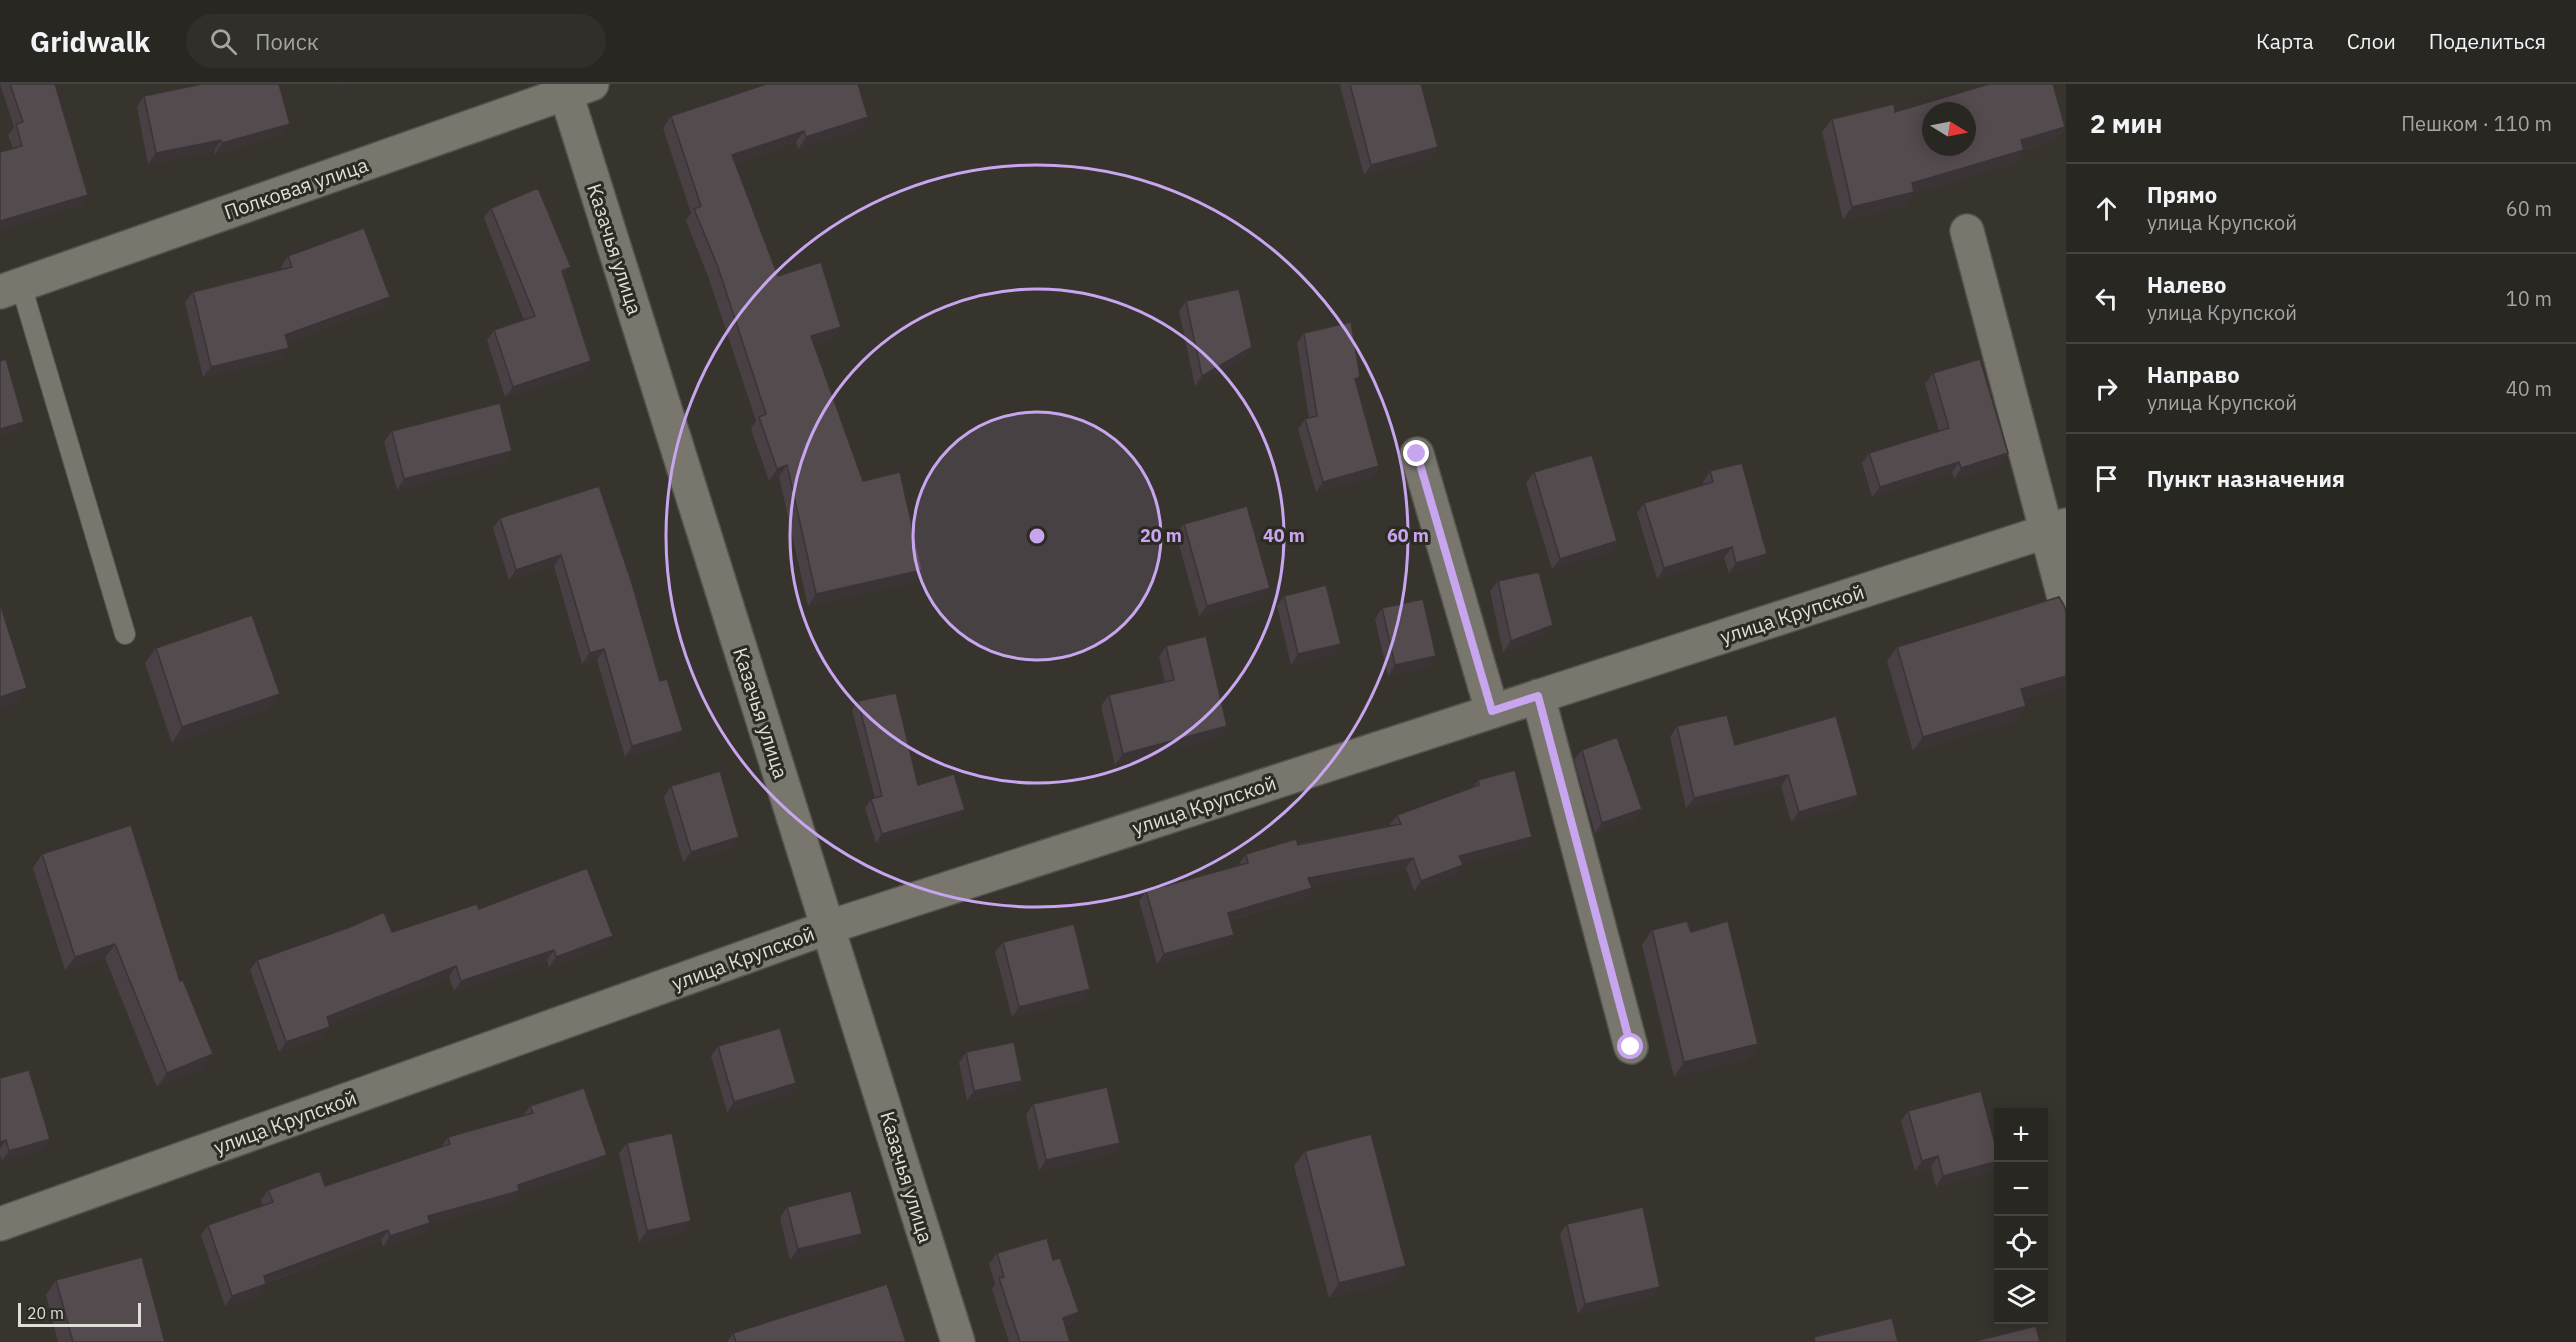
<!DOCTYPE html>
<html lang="ru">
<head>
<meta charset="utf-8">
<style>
	body { margin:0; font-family:"IBM Plex Sans",sans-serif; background:#302f2a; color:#f1f3f6 }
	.controls { position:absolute; right:18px; bottom:18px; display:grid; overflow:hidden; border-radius:0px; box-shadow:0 3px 15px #0003 }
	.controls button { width:54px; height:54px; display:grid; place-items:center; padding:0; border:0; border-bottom:2px solid #444440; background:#282722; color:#f1f3f6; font:30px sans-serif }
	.compass { position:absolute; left:1922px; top:18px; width:54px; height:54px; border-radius:50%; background:#282722; box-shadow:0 3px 15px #0003; rotate:100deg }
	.scale { position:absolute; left:18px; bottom:15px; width:123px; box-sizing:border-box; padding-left:6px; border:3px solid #dfded9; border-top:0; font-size:16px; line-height:21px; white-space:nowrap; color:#dfded9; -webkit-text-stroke:4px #2c2a23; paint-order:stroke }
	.stop { position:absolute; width:18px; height:18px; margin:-14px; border:4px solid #c8a6ef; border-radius:50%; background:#fff }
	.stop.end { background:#c8a6ef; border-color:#fff; box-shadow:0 2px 6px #0008 }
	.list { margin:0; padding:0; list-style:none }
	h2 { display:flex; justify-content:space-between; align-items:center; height:78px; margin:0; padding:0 24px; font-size:26px }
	h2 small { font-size:20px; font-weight:400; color:#a5a5a5 }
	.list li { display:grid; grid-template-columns:39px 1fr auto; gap:18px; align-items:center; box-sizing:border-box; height:90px; padding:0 24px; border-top:2px solid #444440 }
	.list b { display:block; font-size:22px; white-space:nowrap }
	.list p { margin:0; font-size:20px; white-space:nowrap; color:#a5a5a5 }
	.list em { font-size:20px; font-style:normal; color:#a5a5a5 }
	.icon { flex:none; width:33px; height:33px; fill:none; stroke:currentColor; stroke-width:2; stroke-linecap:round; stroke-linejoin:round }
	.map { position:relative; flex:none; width:2066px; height:1258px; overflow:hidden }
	header { display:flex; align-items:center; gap:36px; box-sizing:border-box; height:84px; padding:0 30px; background:#282722; border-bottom:2px solid #444440 }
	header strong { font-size:28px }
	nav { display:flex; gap:33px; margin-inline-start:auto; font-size:21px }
	.search { width:420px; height:54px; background:#302f2a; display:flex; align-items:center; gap:15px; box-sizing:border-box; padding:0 21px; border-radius:33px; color:#a5a5a5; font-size:22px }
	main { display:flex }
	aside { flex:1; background:#282722 }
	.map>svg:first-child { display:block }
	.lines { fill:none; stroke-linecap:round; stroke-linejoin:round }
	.service-casing { stroke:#54524c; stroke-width:22 }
	.minor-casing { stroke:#54524c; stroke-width:36 }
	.service { stroke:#78766d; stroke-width:20 }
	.minor { stroke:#78766d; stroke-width:33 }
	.wall { fill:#484044 }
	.shaded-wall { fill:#3b3437 }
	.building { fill:#544b4f; stroke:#3b3437; stroke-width:1.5; fill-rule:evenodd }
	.route { stroke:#c8a6ef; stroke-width:8 }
	.ring { fill:none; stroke:#c8a6ef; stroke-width:3 }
	.labels { text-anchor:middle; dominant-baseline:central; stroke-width:6; stroke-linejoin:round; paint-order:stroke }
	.street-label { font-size:20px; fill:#dfded9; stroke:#2c2a23 }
	.centre { fill:#c8a6ef; stroke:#2c2a23; stroke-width:3 }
	.ring-label { font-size:18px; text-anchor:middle; font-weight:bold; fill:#c8a6ef; stroke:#2c2a23; stroke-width:6; stroke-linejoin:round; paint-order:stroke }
</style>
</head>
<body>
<header>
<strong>Gridwalk</strong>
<div class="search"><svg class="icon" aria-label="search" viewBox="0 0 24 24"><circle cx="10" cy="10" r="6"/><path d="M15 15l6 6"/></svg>Поиск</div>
<nav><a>Карта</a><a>Слои</a><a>Поделиться</a></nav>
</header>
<main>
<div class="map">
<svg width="2066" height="1258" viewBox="0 0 2066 1258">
	<rect width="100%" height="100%" fill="#36342d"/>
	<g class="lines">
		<defs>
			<path id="service" d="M 21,201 L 125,550"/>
			<path id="minor" d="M 563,0 L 958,1258
				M 1967,147 L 2066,521
				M 0,208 L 592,0
				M 1417,370 L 1492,627
				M 1538,612 L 1631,963
				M 0,1140 L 829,843 L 2066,441"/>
		</defs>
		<use href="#service" class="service-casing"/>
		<use href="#minor" class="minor-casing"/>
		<use href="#service" class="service"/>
		<use href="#minor" class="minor"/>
	</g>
	<path class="wall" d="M 0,0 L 55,0 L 88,111 L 81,121 L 0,145 L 0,68 L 13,65 L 8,51 L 14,43 Z
		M 1342,0 L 1421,0 L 1438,63 L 1430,74 L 1364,91 L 1340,2 Z
		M 144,12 L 282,50 L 215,70 L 214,67 L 148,80 L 137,23 Z
		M 1895,28 L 2065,43 L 2056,56 L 2024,66 L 2015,79 L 1913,109 L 1905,121 L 1843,136 L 1822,48 L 1832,35 Z
		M 671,32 L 868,33 L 860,45 L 798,65 L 796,58 L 735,79 L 778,192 L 833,255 L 814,261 L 863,397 L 922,486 L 913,498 L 808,522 L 779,393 L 769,397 L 751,345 L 756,337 L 709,195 L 686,137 L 691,129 L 663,44 Z
		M 491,124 L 564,193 L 591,277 L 584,287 L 505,313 L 487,256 L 494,246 L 524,236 L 484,134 Z
		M 288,172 L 390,213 L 382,223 L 287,258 L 289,264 L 281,275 L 203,293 L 185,218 L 193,208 L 282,186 L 281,183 Z
		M 1186,217 L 1245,274 L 1195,302 L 1179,227 Z
		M 1304,249 L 1379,382 L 1372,393 L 1316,408 L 1298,345 L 1305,335 L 1309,334 L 1297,259 Z
		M 1933,289 L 2001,380 L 1954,395 L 1952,388 L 1872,413 L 1862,379 L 1869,369 L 1939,347 L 1925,300 Z
		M 392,347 L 505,377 L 397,406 L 384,358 Z
		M 1710,387 L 1760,481 L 1729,489 L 1724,474 L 1657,495 L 1637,429 L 1644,419 L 1704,401 L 1703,398 Z
		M 1534,388 L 1617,457 L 1610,468 L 1552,485 L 1526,399 Z
		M 599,402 L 675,658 L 625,673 L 597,576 L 582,580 L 554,482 L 509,496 L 493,444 L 500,434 Z
		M 1184,440 L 1263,515 L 1199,532 L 1176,450 Z
		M 1498,497 L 1546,551 L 1503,568 L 1490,507 Z
		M 1284,512 L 1341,560 L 1334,570 L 1291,581 L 1277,522 Z
		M 1382,524 L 1429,582 L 1388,592 L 1375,535 Z
		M 2066,527 L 2066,603 L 2024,615 L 2026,622 L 2016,636 L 1913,667 L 1887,577 L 1897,563 Z
		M 1166,562 L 1227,642 L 1220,652 L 1115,681 L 1101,622 L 1109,611 L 1165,598 L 1159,573 Z
		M 156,564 L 269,625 L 172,659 L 145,579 Z
		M 858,617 L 918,701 L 959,734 L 876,759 L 865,724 L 871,715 L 875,714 L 852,626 Z
		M 1677,642 L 1735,661 L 1858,711 L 1851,721 L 1791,738 L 1781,702 L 1686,724 L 1670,653 Z
		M 1582,666 L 1642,725 L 1635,735 L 1595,749 L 1574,676 Z
		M 1478,696 L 1532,753 L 1525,763 L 1462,779 L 1463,781 L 1456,791 L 1414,807 L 1406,784 L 1311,802 L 1312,804 L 1305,814 L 1230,836 L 1234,851 L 1227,860 L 1157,880 L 1139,817 L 1146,807 L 1239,782 L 1239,780 L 1246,770 L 1391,742 L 1390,740 L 1397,731 L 1473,703 Z
		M 671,702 L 732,763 L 683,778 L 664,713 Z
		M 131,741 L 204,984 L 157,1003 L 105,874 L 65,886 L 33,784 L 42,770 Z
		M 479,825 L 606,862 L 549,883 L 547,876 L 454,907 L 449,893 L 329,939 L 323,953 L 279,968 L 250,886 L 257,876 L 392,848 Z
		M 1652,846 L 1691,848 L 1758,960 L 1748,975 L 1674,993 L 1642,861 Z
		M 1003,858 L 1090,905 L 1083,915 L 1012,933 L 995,868 Z
		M 718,962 L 796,999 L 789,1010 L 727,1028 L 711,972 Z
		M 966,968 L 1015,1007 L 967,1017 L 959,979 Z
		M 0,994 L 50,1055 L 42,1065 L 2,1077 L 0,1071 Z
		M 1033,1020 L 1120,1059 L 1112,1070 L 1039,1087 L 1026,1031 Z
		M 530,1022 L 607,1071 L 599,1082 L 518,1109 L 512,1117 L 429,1140 L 423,1149 L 383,1163 L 381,1156 L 266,1199 L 266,1200 L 259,1211 L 225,1222 L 201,1151 L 208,1141 L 263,1122 L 261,1116 L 268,1106 L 325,1102 L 441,1063 L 448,1053 L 523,1032 Z
		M 1908,1027 L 1993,1087 L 1936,1103 L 1931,1083 L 1915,1087 L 1901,1037 Z
		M 627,1059 L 684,1148 L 639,1158 L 619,1069 Z
		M 1305,1067 L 1395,1197 L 1329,1214 L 1294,1082 Z
		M 787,1123 L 855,1160 L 790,1176 L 780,1134 Z
		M 1567,1140 L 1653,1213 L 1578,1230 L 1560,1150 Z
		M 997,1169 L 1071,1239 L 1065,1241 L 1070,1258 L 1009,1258 L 992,1205 L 995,1200 L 989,1180 Z
		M 56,1196 L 165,1258 L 58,1258 L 46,1211 Z
		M 733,1249 L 736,1258 L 727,1258 Z"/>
	<path class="shaded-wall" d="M 338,0 L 347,0 L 335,4 Z
		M 868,33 L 860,45 L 798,65 L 806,53 Z
		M 290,40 L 282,50 L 215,70 L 222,59 Z
		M 2065,43 L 2056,56 L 2012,69 L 2021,56 Z
		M 804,47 L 796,58 L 723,83 L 732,71 Z
		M 221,56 L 214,67 L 148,80 L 156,69 Z
		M 1438,63 L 1430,74 L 1364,91 L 1371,81 Z
		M 2024,66 L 2015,79 L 1913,109 L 1905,121 L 1843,136 L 1852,123 L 1912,99 Z
		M 88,111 L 81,121 L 0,145 L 0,137 Z
		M 571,183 L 563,194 L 562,187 Z
		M 390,213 L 382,223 L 278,261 L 285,251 Z
		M 841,243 L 833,255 L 803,264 L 811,252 Z
		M 1252,263 L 1245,274 L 1195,302 L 1202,292 Z
		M 289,264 L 281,275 L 203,293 L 211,283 Z
		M 591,277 L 584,287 L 505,313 L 513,303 Z
		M 24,338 L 17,347 L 0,352 L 0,345 Z
		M 512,367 L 505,377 L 397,406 L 404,395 Z
		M 2008,369 L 2001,380 L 1954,395 L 1961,384 Z
		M 1959,378 L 1952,388 L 1872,413 L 1880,403 Z
		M 787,381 L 779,393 L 769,397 L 777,385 Z
		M 1379,382 L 1372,393 L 1316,408 L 1323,398 Z
		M 1617,457 L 1610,468 L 1552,485 L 1560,475 Z
		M 1732,463 L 1724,474 L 1657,495 L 1664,484 Z
		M 1767,470 L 1760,481 L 1729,489 L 1736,479 Z
		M 561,471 L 554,482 L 509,496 L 516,486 Z
		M 922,486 L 913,498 L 808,522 L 816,510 Z
		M 1270,504 L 1263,515 L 1199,532 L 1207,522 Z
		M 1553,541 L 1546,551 L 1503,568 L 1511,557 Z
		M 1341,560 L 1334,570 L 1291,581 L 1298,570 Z
		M 604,565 L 597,576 L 582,580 L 590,569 Z
		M 1436,572 L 1429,582 L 1388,592 L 1395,581 Z
		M 2066,592 L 2066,603 L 2011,619 L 2021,605 Z
		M 27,604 L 16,619 L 0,625 L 0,613 Z
		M 280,610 L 269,625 L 172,659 L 182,643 Z
		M 2026,622 L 2016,636 L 1913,667 L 1923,653 Z
		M 1227,642 L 1220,652 L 1115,681 L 1123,670 Z
		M 683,647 L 675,658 L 625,673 L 632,662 Z
		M 1788,691 L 1781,702 L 1686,724 L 1694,714 Z
		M 1858,711 L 1851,721 L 1791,738 L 1799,728 Z
		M 1642,725 L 1635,735 L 1595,749 L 1602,739 Z
		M 965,726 L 959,734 L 876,759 L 882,750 Z
		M 739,753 L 732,763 L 683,778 L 691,768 Z
		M 1532,753 L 1525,763 L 1453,782 L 1459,772 Z
		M 1413,774 L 1406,784 L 1301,804 L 1308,794 Z
		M 1463,781 L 1456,791 L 1414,807 L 1421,797 Z
		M 1312,804 L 1305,814 L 1221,838 L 1228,829 Z
		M 1234,851 L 1227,860 L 1157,880 L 1164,870 Z
		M 613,852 L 606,862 L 549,883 L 556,873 Z
		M 115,860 L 105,874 L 65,886 L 75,873 Z
		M 554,866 L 547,876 L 454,907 L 461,897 Z
		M 456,882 L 449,893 L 319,943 L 327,933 Z
		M 1090,905 L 1083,915 L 1012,933 L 1019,923 Z
		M 330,943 L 323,953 L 279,968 L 286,958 Z
		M 1758,960 L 1748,975 L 1674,993 L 1684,978 Z
		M 213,970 L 204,984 L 157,1003 L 167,989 Z
		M 1022,997 L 1015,1007 L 967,1017 L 974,1007 Z
		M 796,999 L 789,1010 L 727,1028 L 734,1018 Z
		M 50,1055 L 42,1065 L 2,1077 L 9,1067 Z
		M 6,1056 L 0,1065 L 0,1058 Z
		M 1120,1059 L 1112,1070 L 1039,1087 L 1046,1076 Z
		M 607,1071 L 599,1082 L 518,1109 L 512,1117 L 429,1140 L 423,1149 L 383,1163 L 390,1152 L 428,1132 Z
		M 1938,1072 L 1931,1083 L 1915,1087 L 1922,1077 Z
		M 1998,1077 L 1998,1079 L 1993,1087 L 1936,1103 L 1943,1092 Z
		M 691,1137 L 684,1148 L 639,1158 L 647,1147 Z
		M 388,1146 L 381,1156 L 256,1202 L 264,1192 Z
		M 862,1150 L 855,1160 L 790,1176 L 798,1165 Z
		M 1406,1182 L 1395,1197 L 1329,1214 L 1339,1199 Z
		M 266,1200 L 259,1211 L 225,1222 L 232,1212 Z
		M 1660,1203 L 1653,1213 L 1578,1230 L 1585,1220 Z
		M 1079,1228 L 1071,1239 L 1055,1244 L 1063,1234 Z"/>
	<path class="building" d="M 10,0 L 55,0 L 88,111 L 0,137 L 0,68 L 22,62 L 16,40 L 23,38 Z
		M 202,0 L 279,0 L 290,40 L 222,59 L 221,56 L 156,69 L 144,12 Z
		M 766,0 L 858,0 L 868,33 L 806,53 L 804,47 L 732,71 L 778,192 L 821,178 L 841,243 L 811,252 L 863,397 L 900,388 L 922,486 L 816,510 L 787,381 L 777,385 L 759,333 L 766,330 L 718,183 L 694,125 L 701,122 L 671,32 Z
		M 1350,0 L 1421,0 L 1438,63 L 1371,81 Z
		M 1989,0 L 2053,0 L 2065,43 L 2021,56 L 2024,66 L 1912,99 L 1914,108 L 1852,123 L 1832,35 L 1894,20 L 1895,28 ZM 1931,27 L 1967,27 L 1967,63 L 1931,63 Z
		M 538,104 L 571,183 L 562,187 L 591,277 L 513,303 L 494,246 L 535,232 L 491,124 Z
		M 364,144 L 390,213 L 285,251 L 289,264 L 211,283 L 193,208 L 292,183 L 288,172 Z
		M 1239,205 L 1252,263 L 1202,292 L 1186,217 Z
		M 1351,238 L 1360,293 L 1355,295 L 1379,382 L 1323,398 L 1305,335 L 1317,332 L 1304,249 Z
		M 6,275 L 24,338 L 0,345 L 0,277 Z
		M 1980,275 L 2008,369 L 1961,384 L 1959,378 L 1880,403 L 1869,369 L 1949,344 L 1933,289 Z
		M 500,319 L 512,367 L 404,395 L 392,347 Z
		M 1592,371 L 1617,457 L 1560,475 L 1534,388 Z
		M 1742,379 L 1767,470 L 1736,479 L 1732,463 L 1664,484 L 1644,419 L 1713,398 L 1710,387 Z
		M 599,402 L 631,496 L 660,597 L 667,595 L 683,647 L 632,662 L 604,565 L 590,569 L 561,471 L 516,486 L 500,434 Z
		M 1247,422 L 1270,504 L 1207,522 L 1184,440 Z
		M 1539,488 L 1553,541 L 1511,557 L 1498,497 Z
		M 1326,501 L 1341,560 L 1298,570 L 1284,512 Z
		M 2059,513 L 2064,521 L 2066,527 L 2066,592 L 2021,605 L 2026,622 L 1923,653 L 1897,563 Z
		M 1423,515 L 1436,572 L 1395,581 L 1382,524 Z
		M 0,520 L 27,604 L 0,613 Z
		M 252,531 L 280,610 L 182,643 L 156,564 Z
		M 1206,552 L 1227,642 L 1123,670 L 1109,611 L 1174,596 L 1166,562 Z
		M 896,609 L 918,701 L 954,690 L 965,726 L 882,750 L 871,715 L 882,712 L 858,617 Z
		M 1727,631 L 1735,661 L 1836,632 L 1858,711 L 1799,728 L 1788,691 L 1694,714 L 1677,642 Z
		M 1617,653 L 1642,725 L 1602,739 L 1582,666 Z
		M 1515,686 L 1532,753 L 1459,772 L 1463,781 L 1421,797 L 1413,774 L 1308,794 L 1312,804 L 1228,829 L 1234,851 L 1164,870 L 1146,807 L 1248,779 L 1246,770 L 1296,755 L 1298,761 L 1401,740 L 1397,731 L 1479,701 L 1478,696 Z
		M 720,687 L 739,753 L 691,768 L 671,702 Z
		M 131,741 L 180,897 L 183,896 L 213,970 L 167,989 L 115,860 L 75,873 L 42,770 Z
		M 587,784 L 613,852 L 556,873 L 554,866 L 461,897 L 456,882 L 327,933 L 330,943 L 286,958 L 257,876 L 350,843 L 384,828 L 392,848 L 477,820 L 479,825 Z
		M 1687,837 L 1691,848 L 1728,837 L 1758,960 L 1684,978 L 1652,846 Z
		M 1074,840 L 1090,905 L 1019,923 L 1003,858 Z
		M 780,944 L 796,999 L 734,1018 L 718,962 Z
		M 1014,958 L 1022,997 L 974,1007 L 966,968 Z
		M 29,986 L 50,1055 L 9,1067 L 6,1056 L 0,1058 L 0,994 Z
		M 1107,1003 L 1120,1059 L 1046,1076 L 1033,1020 Z
		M 584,1004 L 607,1071 L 518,1101 L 519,1107 L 428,1132 L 430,1139 L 390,1152 L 388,1146 L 264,1192 L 266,1200 L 232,1212 L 208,1141 L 273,1118 L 268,1106 L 320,1087 L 325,1102 L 450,1060 L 448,1053 L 533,1029 L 530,1022 Z
		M 1981,1007 L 1998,1071 L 1998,1077 L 1943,1092 L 1938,1072 L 1922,1077 L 1908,1027 Z
		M 672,1049 L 691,1137 L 647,1147 L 627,1059 Z
		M 1371,1050 L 1406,1182 L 1339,1199 L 1305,1067 Z
		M 851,1107 L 862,1150 L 798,1165 L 787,1123 Z
		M 1643,1123 L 1660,1203 L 1585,1220 L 1567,1140 Z
		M 1047,1154 L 1053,1176 L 1060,1174 L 1079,1228 L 1063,1234 L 1070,1258 L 1020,1258 L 999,1194 L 1004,1193 L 997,1169 Z
		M 142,1173 L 165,1258 L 73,1258 L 56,1196 Z
		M 887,1200 L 906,1258 L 736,1258 L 733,1249 Z
		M 1892,1234 L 1898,1258 L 1815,1258 L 1814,1253 Z
		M 2036,1242 L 2040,1258 L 1972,1258 Z"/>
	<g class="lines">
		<path class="route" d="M 1417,370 L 1492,627 L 1538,612 L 1631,963"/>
	</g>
	<circle cx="1037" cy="452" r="124" fill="#c8a6ef" fill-opacity=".12"/>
	<g class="ring">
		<circle cx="1037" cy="452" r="124"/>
		<circle cx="1037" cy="452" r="247"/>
		<circle cx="1037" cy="452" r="371"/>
	</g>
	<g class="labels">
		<g class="street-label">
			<text transform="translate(296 104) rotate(-19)">Полковая улица</text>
			<text transform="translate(615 165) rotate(72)">Казачья улица</text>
			<text transform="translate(1792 530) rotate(-18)">улица Крупской</text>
			<text transform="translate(761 629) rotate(72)">Казачья улица</text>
			<text transform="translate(1204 721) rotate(-18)">улица Крупской</text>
			<text transform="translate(743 874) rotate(-20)">улица Крупской</text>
			<text transform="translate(285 1038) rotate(-20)">улица Крупской</text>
			<text transform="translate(907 1093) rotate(73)">Казачья улица</text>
		</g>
	</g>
	<circle cx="1037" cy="452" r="9" class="centre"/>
	<g class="ring-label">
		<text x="1161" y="458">20 m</text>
		<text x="1284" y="458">40 m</text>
		<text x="1408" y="458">60 m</text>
	</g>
</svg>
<div class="controls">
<button>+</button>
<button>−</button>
<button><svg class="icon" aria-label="locate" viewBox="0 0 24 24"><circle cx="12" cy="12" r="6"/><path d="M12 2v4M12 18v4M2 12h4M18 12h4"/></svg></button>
<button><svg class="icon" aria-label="layers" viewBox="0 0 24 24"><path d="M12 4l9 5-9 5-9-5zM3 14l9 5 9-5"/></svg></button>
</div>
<svg class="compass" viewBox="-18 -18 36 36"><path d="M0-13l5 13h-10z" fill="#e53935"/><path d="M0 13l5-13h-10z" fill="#a5a5a5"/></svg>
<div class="scale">20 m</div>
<div class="stop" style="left:1631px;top:963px"></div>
<div class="stop end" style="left:1417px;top:370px"></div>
</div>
<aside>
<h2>2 мин<small>Пешком · 110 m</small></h2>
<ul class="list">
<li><svg class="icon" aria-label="ahead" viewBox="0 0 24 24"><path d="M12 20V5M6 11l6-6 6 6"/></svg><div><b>Прямо</b><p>улица Крупской</p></div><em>60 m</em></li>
<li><svg class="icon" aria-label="left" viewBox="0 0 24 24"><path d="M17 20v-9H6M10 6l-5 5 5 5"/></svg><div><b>Налево</b><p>улица Крупской</p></div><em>10 m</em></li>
<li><svg class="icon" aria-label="right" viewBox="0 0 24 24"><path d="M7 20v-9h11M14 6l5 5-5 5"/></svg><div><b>Направо</b><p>улица Крупской</p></div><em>40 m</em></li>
<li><svg class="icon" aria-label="arrive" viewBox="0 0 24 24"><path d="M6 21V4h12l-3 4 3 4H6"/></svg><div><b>Пункт назначения</b></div></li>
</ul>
</aside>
</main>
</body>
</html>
